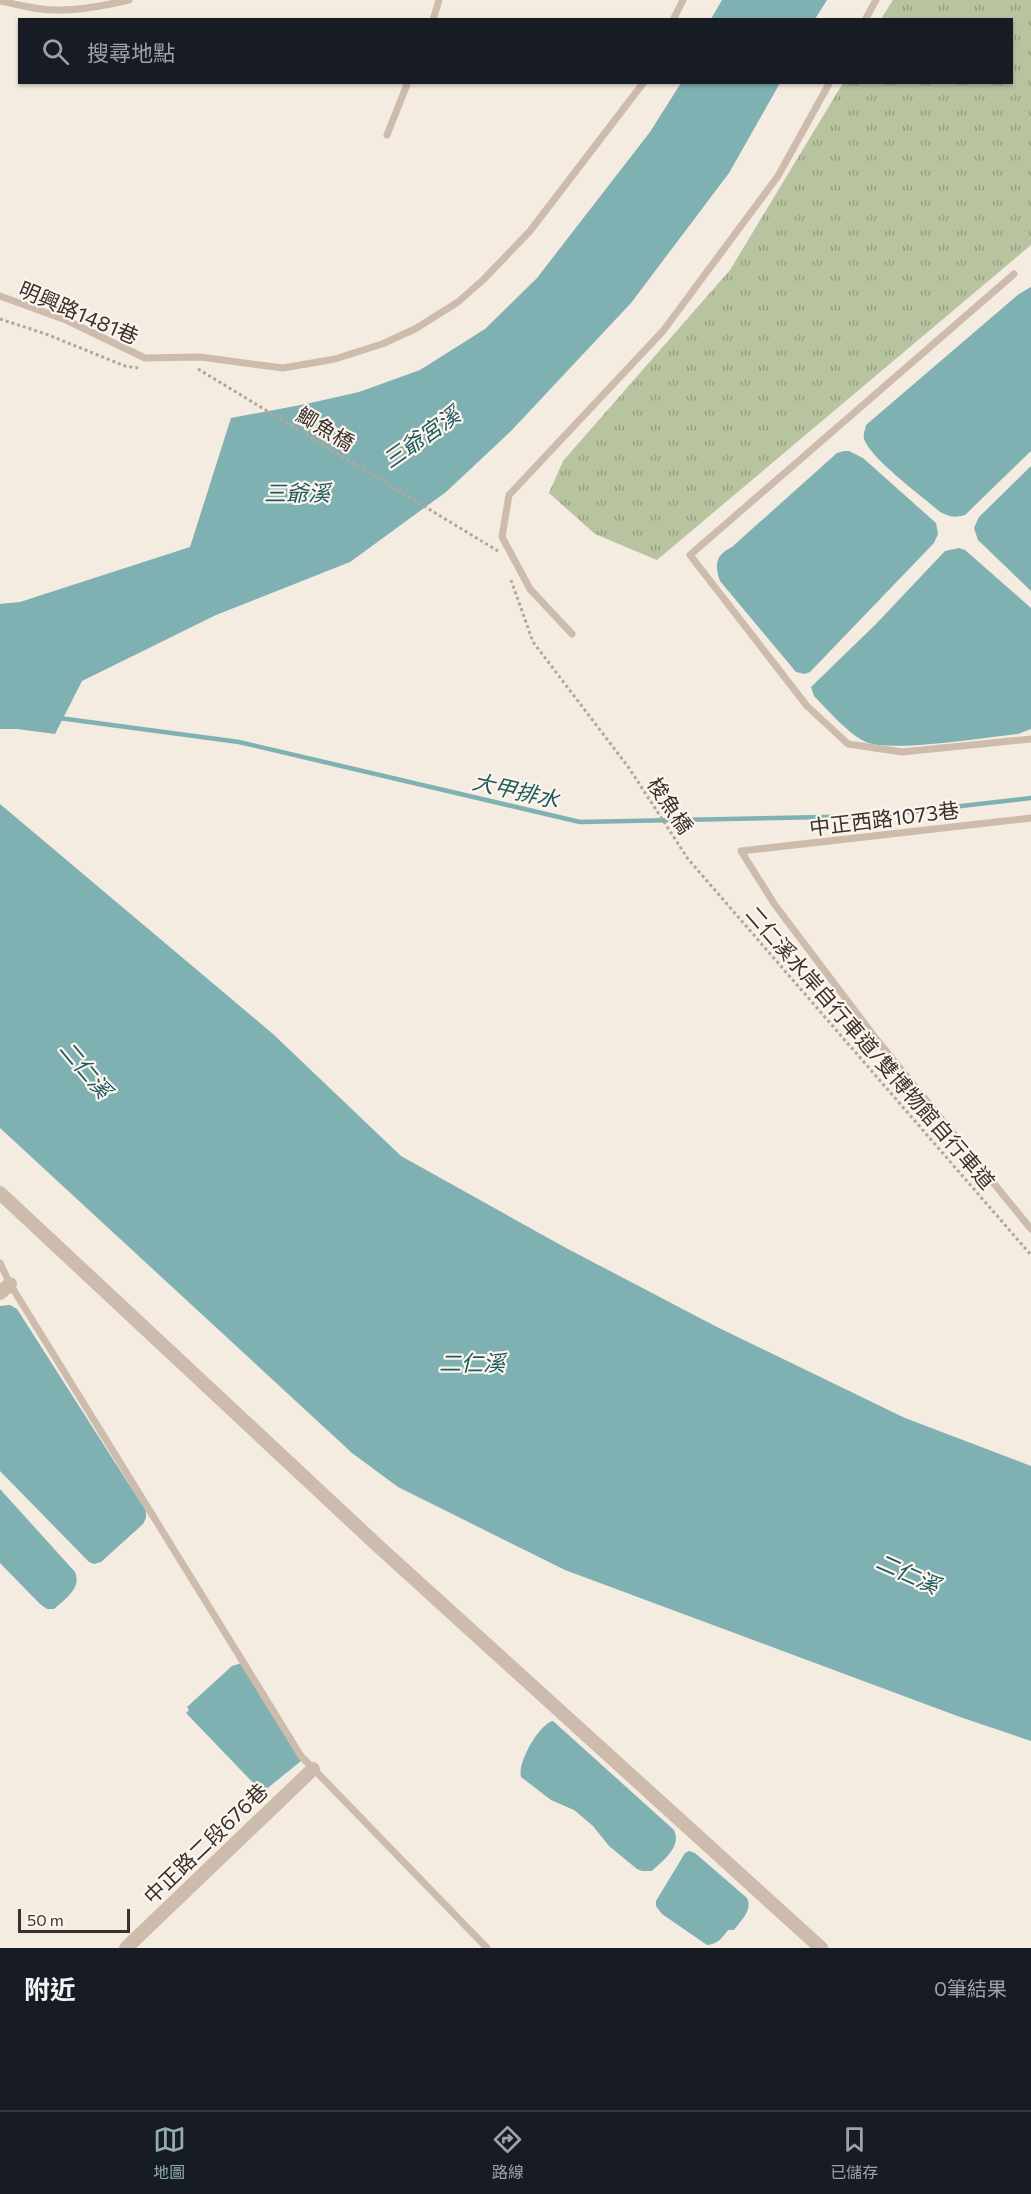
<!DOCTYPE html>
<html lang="zh-TW">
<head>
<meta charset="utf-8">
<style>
	body { margin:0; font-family:Commissioner,"Noto Sans TC",sans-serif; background:#242831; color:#f1f3f6 }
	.scale { position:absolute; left:18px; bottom:15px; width:112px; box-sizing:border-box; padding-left:6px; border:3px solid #3b302b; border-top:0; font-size:16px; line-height:21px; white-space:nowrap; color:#3b302b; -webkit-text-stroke:4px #fbf5ee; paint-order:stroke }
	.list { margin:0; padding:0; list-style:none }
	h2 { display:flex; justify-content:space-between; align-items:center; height:78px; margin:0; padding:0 24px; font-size:26px }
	h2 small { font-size:20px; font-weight:400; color:#9ea1a6 }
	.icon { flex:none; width:33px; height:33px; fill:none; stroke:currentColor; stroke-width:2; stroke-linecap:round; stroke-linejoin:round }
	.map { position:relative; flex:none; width:1031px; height:1948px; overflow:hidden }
	.search { position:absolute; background:#171b24; box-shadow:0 2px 4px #0004; left:18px; right:18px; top:18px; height:66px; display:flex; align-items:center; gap:15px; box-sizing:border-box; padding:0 21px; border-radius:0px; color:#9ea1a6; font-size:22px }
	.sheet { height:162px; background:#171b24 }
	nav { display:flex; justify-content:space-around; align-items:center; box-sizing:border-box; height:84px; border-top:2px solid #363941; background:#171b24; font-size:16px; color:#9ea1a6 }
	nav a { display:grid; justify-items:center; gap:3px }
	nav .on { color:#92aeb2 }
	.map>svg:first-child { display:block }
	.grass { fill:url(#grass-tufts) }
	.water { fill:#7fb0b2 }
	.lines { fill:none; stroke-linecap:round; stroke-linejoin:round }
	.stream { stroke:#7fb0b2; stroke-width:4.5 }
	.path { stroke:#b9a596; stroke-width:3; stroke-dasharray:3 3; stroke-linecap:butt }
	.service { stroke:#cdbbac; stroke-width:7 }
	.minor { stroke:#cdbbac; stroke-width:14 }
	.labels { text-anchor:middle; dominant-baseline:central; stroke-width:4.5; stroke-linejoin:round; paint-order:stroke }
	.street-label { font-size:21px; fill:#3b302b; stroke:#fbf5ee }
	.water-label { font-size:22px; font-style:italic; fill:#1f5a5e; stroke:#fbf5ee }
</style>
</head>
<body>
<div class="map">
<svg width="1031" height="1948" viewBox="0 0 1031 1948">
	<defs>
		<pattern id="grass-tufts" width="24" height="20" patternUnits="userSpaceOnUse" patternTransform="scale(1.5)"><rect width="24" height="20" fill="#b8c4a0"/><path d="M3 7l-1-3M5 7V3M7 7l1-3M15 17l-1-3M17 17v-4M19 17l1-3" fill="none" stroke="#97a083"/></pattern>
	</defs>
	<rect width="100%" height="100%" fill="#f4ebe1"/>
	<path class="grass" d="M 893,0 L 1031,0 L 1031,245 L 657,560 L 595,534 L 549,493 L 563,461 L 730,270 L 843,83 L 1012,82 L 1012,20 L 881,19 Z"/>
	<path class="water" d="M 722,0 L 827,0 L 815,19 L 711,19 Z
		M 681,83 L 780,83 L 729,173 L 631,303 L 511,431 L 446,492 L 350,562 L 216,615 L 82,681 L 55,734 L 17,729 L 0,729 L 0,604 L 20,602 L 190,547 L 231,418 L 306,404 L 359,392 L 420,370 L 485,329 L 537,278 L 650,132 Z
		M 1031,287 L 1031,451 L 965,515 C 955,518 950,517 940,512 C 923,497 871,459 864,439 C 863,434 865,430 866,425 L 1019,294 Z
		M 844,451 L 849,451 L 863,458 L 936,523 L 938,534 L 934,543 L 810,672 L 805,674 L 796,672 L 720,581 C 714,564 716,555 732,547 L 837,453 Z
		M 1031,466 L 1031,591 L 978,540 L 974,528 L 979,517 Z
		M 959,548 L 965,550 L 1031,608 L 1031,729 L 1018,734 C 987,737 891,753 866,742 C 848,734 828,710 814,696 L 811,687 L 876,624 L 945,551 Z
		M 0,804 L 273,1034 L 401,1156 L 566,1248 L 717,1327 L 905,1418 L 1031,1466 L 1031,1741 L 960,1717 L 565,1570 L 398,1487 L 352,1453 L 0,1128 Z
		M 10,1305 L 17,1309 L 146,1511 L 146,1518 L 143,1524 L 101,1562 L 94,1564 L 89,1562 L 0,1471 L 0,1306 Z
		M 0,1489 L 75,1572 C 82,1588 65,1599 54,1609 L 47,1609 L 40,1604 L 0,1563 Z
		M 245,1662 L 301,1761 L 264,1791 L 260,1790 L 186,1713 L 189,1710 L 187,1707 L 232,1666 Z
		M 553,1721 L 674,1830 C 682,1847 663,1860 652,1871 L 642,1871 L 637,1869 L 609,1846 L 593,1826 L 574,1810 L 551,1800 L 521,1777 C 517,1763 539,1724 553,1721 Z
		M 689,1851 L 695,1853 L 747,1898 C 753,1910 741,1920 734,1930 L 728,1930 C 722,1938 718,1944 707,1945 L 662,1914 L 656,1906 L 656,1901 L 685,1853 Z"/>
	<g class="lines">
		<path class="stream" d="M 59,718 L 239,742 L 580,822 L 875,816 L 1031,798"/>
		<path class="path" d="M 0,319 L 46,334 L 125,366 L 138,368
			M 198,369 L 498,551
			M 511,580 L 533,642 L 629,768 L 688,859 L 1031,1255"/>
		<path class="service" d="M 0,1 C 20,5 40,11 60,10 C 83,10 107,5 129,0
			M 433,20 L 439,0
			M 673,20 L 683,0
			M 865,20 L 876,0
			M 387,135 L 408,82
			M 1014,274 L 690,555 L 807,706 L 848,744 L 902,752 L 1031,739
			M 0,296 L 66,320 L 145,358 L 200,357 L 283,368 L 335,359 L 382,344 L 415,329 L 458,302 L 484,279 L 530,231 L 644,82
			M 572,634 L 530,589 L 502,537 L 509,495 L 663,331 L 778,176 L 830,82
			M 1031,818 L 741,851 L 775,905 L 877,1040 L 1031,1229
			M 0,1263 L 10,1284 L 301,1756 L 487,1948"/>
		<path class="minor" d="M 0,1193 L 377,1545 L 821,1948
			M 0,1293 L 10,1284
			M 126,1948 L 313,1769"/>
	</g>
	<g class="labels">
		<g class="street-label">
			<text transform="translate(79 312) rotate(23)">明興路1481巷</text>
			<text transform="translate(326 428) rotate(31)">鯽魚橋</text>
			<text transform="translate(671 805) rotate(56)">梭魚橋</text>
			<text transform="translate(884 818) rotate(-7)">中正西路1073巷</text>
			<text transform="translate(871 1047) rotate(49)">二仁溪水岸自行車道/雙博物館自行車道</text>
			<text transform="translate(205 1843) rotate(-44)">中正路二段676巷</text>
		</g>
		<g class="water-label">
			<text transform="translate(421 437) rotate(-35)">三爺宮溪</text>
			<text x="297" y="492">三爺溪</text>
			<text transform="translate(516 790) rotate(13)">大甲排水</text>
			<text transform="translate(86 1069) rotate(50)">二仁溪</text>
			<text x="472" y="1362">二仁溪</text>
			<text transform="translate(908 1573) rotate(24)">二仁溪</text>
		</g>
	</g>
</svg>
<div class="scale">50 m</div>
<div class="search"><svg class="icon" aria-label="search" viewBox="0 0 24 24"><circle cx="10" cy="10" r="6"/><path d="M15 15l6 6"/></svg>搜尋地點</div>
</div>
<section class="sheet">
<h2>附近<small>0筆結果</small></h2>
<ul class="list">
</ul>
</section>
<nav>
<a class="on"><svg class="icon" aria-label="map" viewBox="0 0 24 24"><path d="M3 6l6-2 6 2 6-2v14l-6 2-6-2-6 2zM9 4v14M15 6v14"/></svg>地圖</a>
<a><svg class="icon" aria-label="directions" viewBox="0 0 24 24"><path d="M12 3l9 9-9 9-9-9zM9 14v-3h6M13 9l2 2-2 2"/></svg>路線</a>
<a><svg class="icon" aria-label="saved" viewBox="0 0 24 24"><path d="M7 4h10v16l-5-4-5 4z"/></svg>已儲存</a>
</nav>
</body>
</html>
